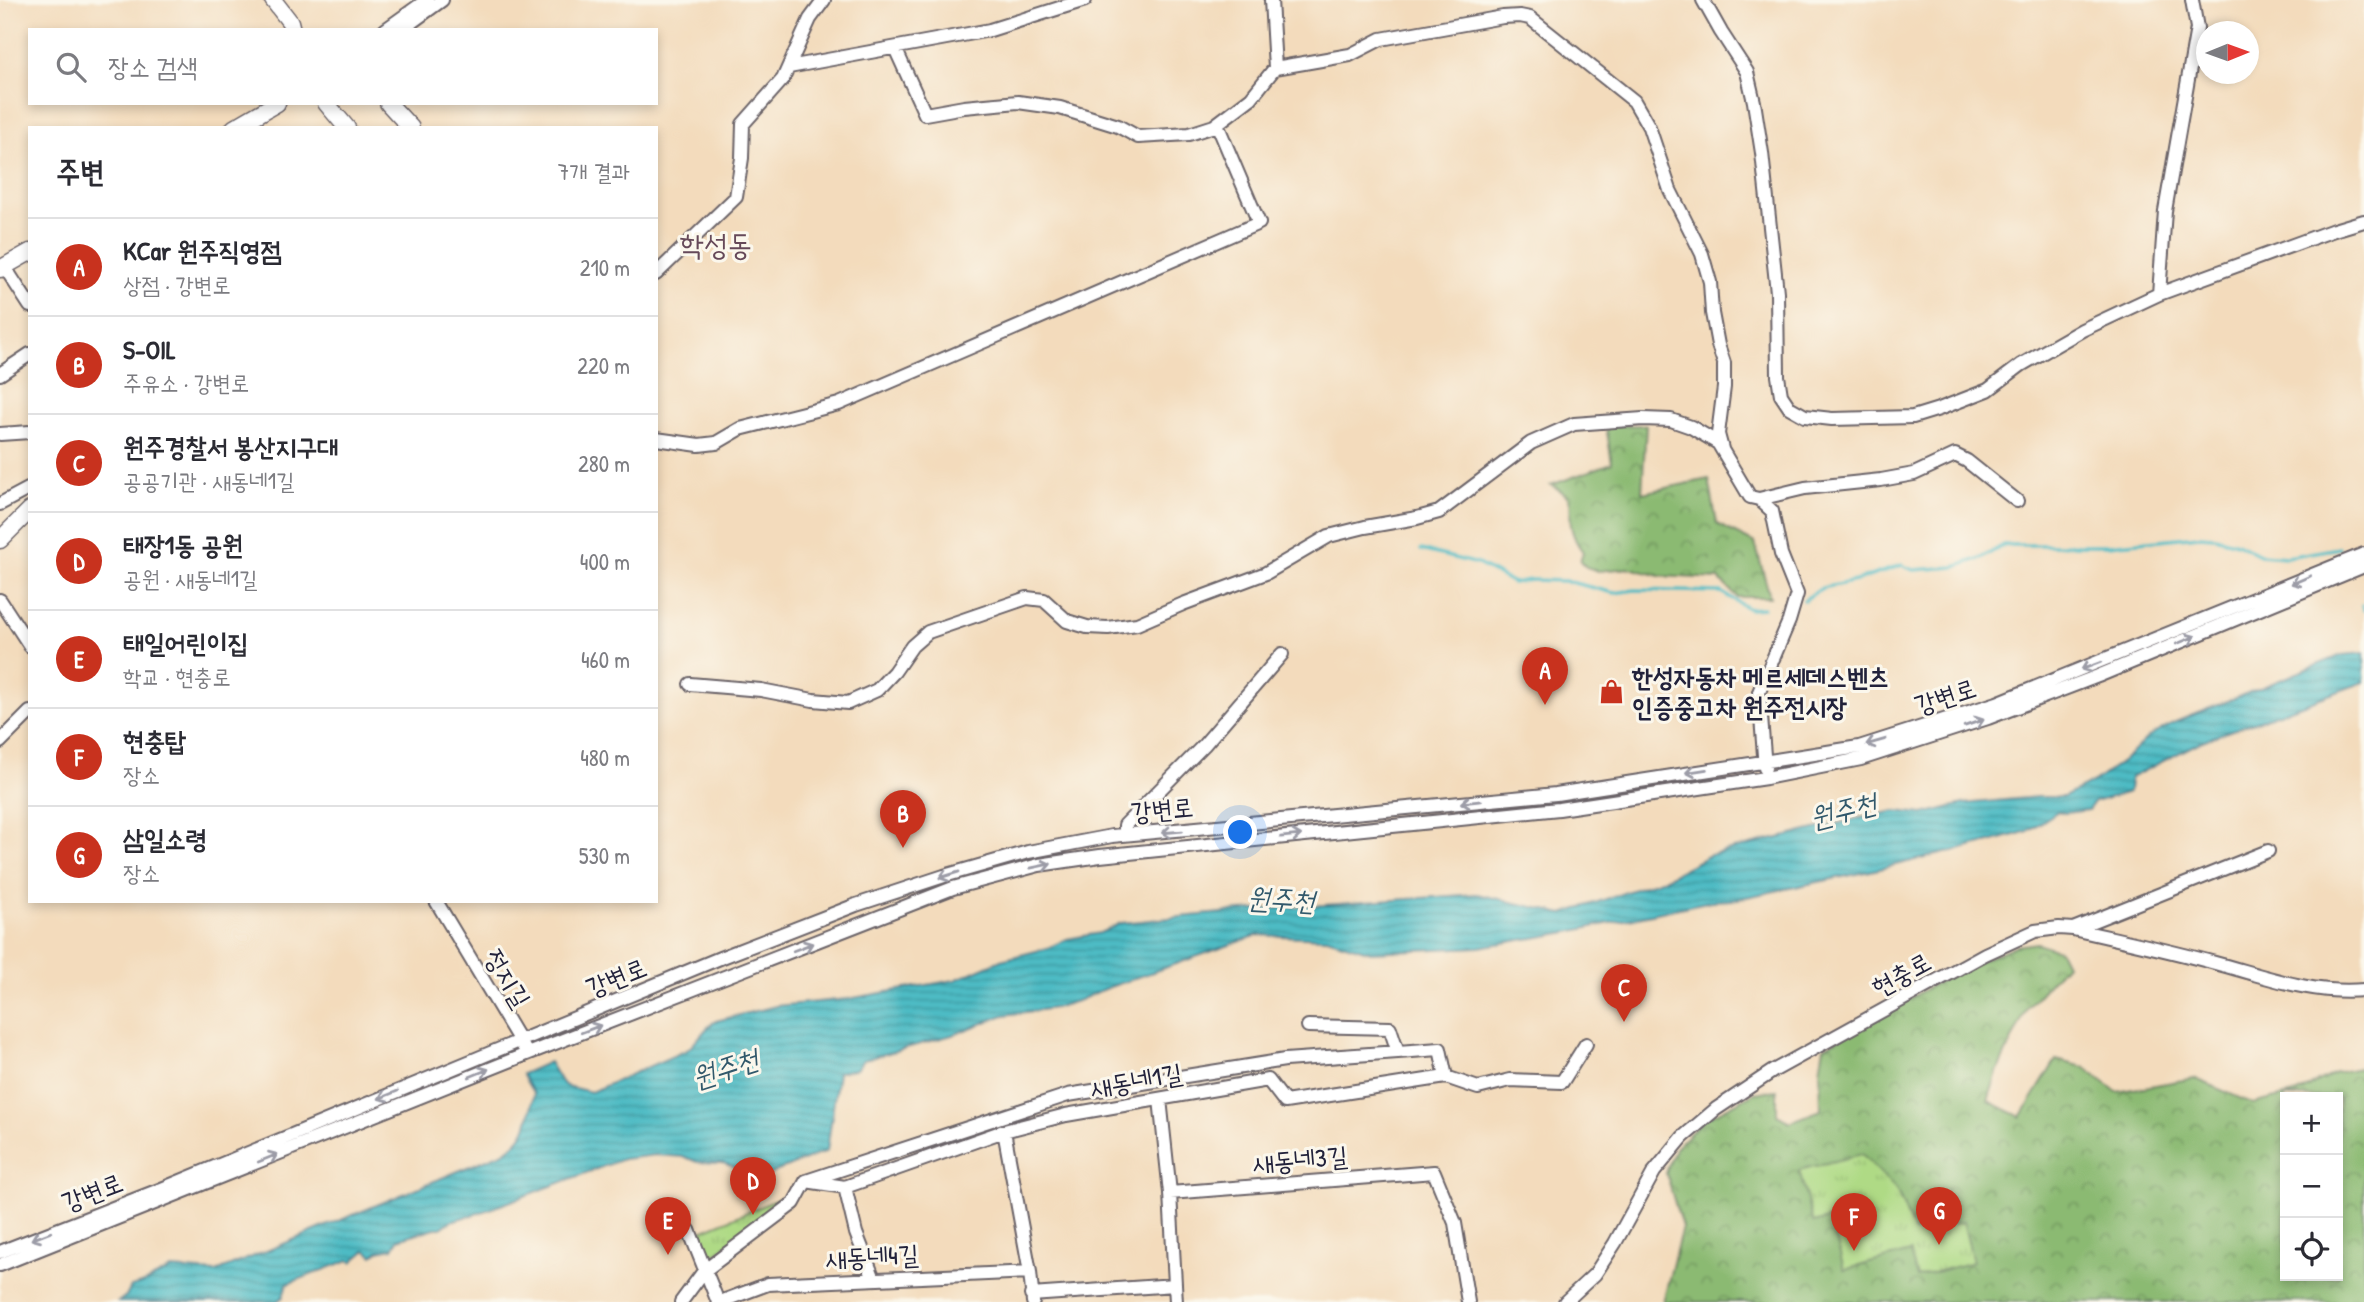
<!DOCTYPE html>
<html lang="ko">
<head>
<meta charset="utf-8">
<style>
	body { margin:0; font-family:"Patrick Hand","Poor Story",sans-serif; background:#f2f2f3; color:#2b2b33 }
	.controls { position:absolute; right:21px; bottom:21px; display:grid; overflow:hidden; border-radius:0px; box-shadow:0 4px 10px #0003 }
	.controls button { width:63px; height:63px; display:grid; place-items:center; padding:0; border:0; border-bottom:2px solid #e1e1e2; background:#fff; color:#2b2b33; font:35px sans-serif }
	.compass { position:absolute; left:2196px; top:21px; width:63px; height:63px; border-radius:50%; background:#fff; box-shadow:0 4px 10px #0003; rotate:89deg }
	.you { position:absolute; left:1241px; top:833px; width:24px; height:24px; margin:-18px; border:5px solid #fff; border-radius:50%; background:#1a73e8; box-shadow:0 0 0 10px #1a73e833 }
	.badge { display:grid; place-items:center; width:46px; height:46px; border-radius:50%; background:#c8321e; color:#fff; font-size:23px; font-weight:700 }
	.pin { position:absolute; translate:-50% -58px; filter:drop-shadow(0 2px 4px #0008) }
	.pin::after { content:''; position:absolute; top:37px; width:24px; height:21px; background:inherit; clip-path:polygon(0 0,100% 0,50% 100%) }
	.list { margin:0; padding:0; list-style:none }
	h2 { display:flex; justify-content:space-between; align-items:center; height:91px; margin:0; padding:0 28px; font-size:30px }
	h2 small { font-size:23px; font-weight:400; color:#7c7c81 }
	.list li { display:grid; grid-template-columns:46px 1fr auto; gap:21px; align-items:center; box-sizing:border-box; height:98px; padding:0 28px; border-top:2px solid #e1e1e2 }
	.list b { display:block; font-size:26px; white-space:nowrap }
	.list p { margin:0; font-size:23px; white-space:nowrap; color:#7c7c81 }
	.list em { font-size:23px; font-style:normal; color:#7c7c81 }
	.icon { flex:none; width:38px; height:38px; fill:none; stroke:currentColor; stroke-width:2; stroke-linecap:round; stroke-linejoin:round }
	.map { position:relative; flex:none; width:2364px; height:1302px; overflow:hidden }
	.search { position:absolute; background:#fff; box-shadow:0 4px 10px #0003; left:28px; top:28px; width:630px; height:77px; display:flex; align-items:center; gap:18px; box-sizing:border-box; padding:0 24px; border-radius:0px; color:#7c7c81; font-size:26px }
	.panel { position:absolute; background:#fff; box-shadow:0 4px 10px #0003; left:28px; top:126px; width:630px; height:777px; border-radius:0px }
	.map>svg:first-child { display:block }
	.forest { fill:url(#forest-crowns); stroke:#566e56; stroke-width:2; fill-rule:evenodd }
	.park { fill:url(#park-tufts); stroke:#687e60; stroke-width:2 }
	.water { fill:url(#water-rules); stroke:#386e80; stroke-width:2 }
	.lines { fill:none; stroke-linecap:round; stroke-linejoin:round }
	.stream { stroke:#4dbbc4; stroke-width:3.5 }
	.minor-casing { stroke:#6b6368; stroke-width:16 }
	.major-casing { stroke:#6b6368; stroke-width:19 }
	.minor { stroke:#fff; stroke-width:12 }
	.major { stroke:#fff; stroke-width:16 }
	.oneway { stroke:#9c9ca7 }
	.labels { text-anchor:middle; dominant-baseline:central; stroke-width:6; stroke-linejoin:round; paint-order:stroke }
	.poi-label { font-size:26px; font-weight:bold; fill:#22223b; stroke:#fbf7ec; text-anchor:start }
	.street-label { font-size:26px; fill:#22223b; stroke:#fbf7ec }
	.water-label { font-size:28px; font-style:italic; fill:#31586b; stroke:#fbf7ec }
	.quarter-label { font-size:30px; fill:#664959; stroke:#fbf7ec }
</style>
</head>
<body>
<div class="map">
<svg width="2364" height="1302" viewBox="0 0 2364 1302">
	<defs>
		<pattern id="forest-crowns" width="20" height="18" patternUnits="userSpaceOnUse" patternTransform="scale(1.75)"><rect width="20" height="18" fill="#8bba72"/><path d="M2 6a3 3 0 1 1 6 0M12 15a3 3 0 1 1 6 0" fill="none" stroke="#71975f"/></pattern>
		<pattern id="park-tufts" width="24" height="20" patternUnits="userSpaceOnUse" patternTransform="scale(1.75)"><rect width="24" height="20" fill="#afda85"/><path d="M3 7l-1-3M5 7V3M7 7l1-3M15 17l-1-3M17 17v-4M19 17l1-3" fill="none" stroke="#96bb74"/></pattern>
		<pattern id="water-rules" width="6" height="5" patternUnits="userSpaceOnUse" patternTransform="scale(1.75)"><rect width="6" height="5" fill="#4dbbc4"/><path d="M0 2.5h6" fill="none" stroke="#4098a0"/></pattern>
	</defs>
	<rect width="100%" height="100%" fill="#fbf7ec"/>
	<filter id="ink" filterUnits="userSpaceOnUse"><feTurbulence type="fractalNoise" baseFrequency=".0143" numOctaves="2"/><feDisplacementMap in="SourceGraphic" scale="14" xChannelSelector="R" yChannelSelector="G"/><feConvolveMatrix kernelMatrix="1 2 1 2 8 2 1 2 1" color-interpolation-filters="sRGB"/></filter>
	<filter id="wash" filterUnits="userSpaceOnUse"><feTurbulence type="fractalNoise" baseFrequency=".00686" numOctaves="4" result="noise"/><feDisplacementMap in="SourceGraphic" scale="28" xChannelSelector="R" yChannelSelector="G"/><feGaussianBlur stdDeviation="1.57" result="paint"/><feColorMatrix in="noise" values="0 0 0 0 0 0 0 0 0 0 0 0 0 0 0 0 0 1.4 0 .05"/><feComposite in="paint" operator="in"/></filter>
	<g filter="url(#wash)">
		<rect width="100%" height="100%" fill="#f3dbbc"/>
		<path class="forest" d="M 1646,425 L 1642,493 L 1709,479 L 1717,524 L 1755,543 L 1770,597 L 1737,597 L 1719,579 L 1659,576 L 1630,568 L 1598,571 L 1586,567 L 1580,561 L 1583,552 C 1577,544 1573,537 1571,526 C 1568,503 1578,499 1551,485 L 1612,463 L 1606,426 Z
			M 2037,943 L 2059,950 L 2066,964 L 2027,1008 L 1997,1072 L 1988,1101 L 2021,1117 L 2056,1060 L 2084,1067 L 2117,1092 L 2194,1078 L 2253,1104 L 2297,1093 L 2335,1073 L 2364,1067 L 2364,1302 L 1663,1302 L 1682,1227 L 1666,1173 L 1675,1148 L 1703,1120 L 1754,1093 L 1777,1090 L 1777,1115 L 1790,1122 L 1821,1110 L 1820,1070 L 1824,1047 L 1963,968 L 2015,946 ZM 2285,1097 L 2338,1097 L 2338,1276 L 2285,1276 ZM 1896,1189 L 1914,1232 L 1845,1270 L 1831,1218 L 1813,1222 Z"/>
		<path class="park" d="M 1862,1154 L 1896,1189 L 1914,1232 L 1963,1222 L 1973,1262 L 1917,1277 L 1910,1252 L 1844,1270 L 1831,1218 L 1813,1223 L 1799,1170 Z
			M 788,1195 L 706,1262 L 694,1234 Z"/>
		<path class="water" d="M 2364,653 L 2364,682 L 2202,741 L 2130,778 L 2129,792 L 2094,802 L 2088,810 L 2065,813 L 2058,811 L 2028,831 L 1983,844 L 1866,872 L 1732,900 L 1711,901 L 1569,932 L 1479,947 L 1371,952 L 1327,938 L 1258,935 L 1104,989 L 1080,1000 L 1054,1008 L 1004,1015 L 952,1035 L 863,1060 L 856,1069 L 838,1072 L 827,1151 L 763,1177 L 723,1163 L 697,1162 L 685,1157 L 655,1155 L 623,1159 L 482,1212 L 451,1221 L 441,1228 L 435,1228 L 398,1239 L 393,1248 L 378,1251 L 373,1256 L 366,1250 L 352,1262 L 349,1260 L 287,1284 L 283,1297 L 276,1302 L 118,1302 L 127,1295 L 131,1287 L 142,1284 L 171,1269 L 216,1272 L 504,1152 C 529,1135 528,1122 534,1094 L 522,1074 L 549,1062 L 561,1082 L 566,1086 L 591,1092 L 687,1050 C 698,1041 705,1027 716,1021 L 776,1006 L 848,999 L 955,980 L 1001,960 L 1048,948 L 1067,939 L 1100,933 L 1121,923 L 1241,911 L 1477,894 L 1563,914 L 1664,879 L 1710,855 L 1864,817 L 1896,811 L 1923,814 L 1963,804 L 2037,797 L 2064,797 L 2094,782 L 2123,761 L 2147,738 L 2173,723 L 2342,655 Z"/>
		<g class="lines">
			<path class="stream" d="M 1421,550 L 1478,564 L 1513,583 L 1530,580 L 1566,581 L 1614,593 L 1635,590 L 1721,592 L 1749,609 L 1763,608
				M 1804,600 L 1822,588 L 1856,581 L 1902,565 L 1913,570 L 1955,567 L 1983,557 L 2004,545 L 2108,545 L 2199,536 L 2215,537 L 2237,543 L 2260,555 L 2287,557 L 2339,548
				M 2362,605 L 2364,610"/>
		</g>
	</g>
	<g filter="url(#ink)">
		<g class="lines">
			<defs>
				<path id="minor" d="M 1271,0 L 1275,68
					M 1703,0 L 1721,32 L 1747,72 L 1754,102 L 1762,153 L 1777,292 L 1778,376 L 1781,395 L 1789,407 L 1805,416 L 1832,419 L 1913,417 L 1939,409 L 1988,390 L 2021,365 L 2082,330 L 2159,294 L 2334,230 L 2364,221
					M 385,30 L 427,0
					M 401,30 L 442,0
					M 895,48 L 925,114 L 964,107 L 1018,102 L 1060,108 L 1118,126 L 1138,137 L 1189,134 L 1214,126 L 1251,98 L 1275,68 L 1350,55 L 1381,39 L 1503,17 L 1520,16 L 1530,18 L 1634,101 L 1649,127 L 1670,190 L 1702,254 L 1710,282 L 1712,313 L 1718,345 L 1724,363 L 1724,387 L 1718,434 L 1722,449
					M 789,67 L 990,30 L 1085,0
					M 4,266 L 30,306
					M 656,274 L 736,197 L 742,158 L 743,124 L 783,79 L 810,19 L 824,0
					M 2159,294 L 2165,211 L 2197,28 L 2192,0
					M 0,374 L 30,354
					M 0,434 L 30,432
					M 656,439 L 699,445 L 716,443 L 740,429 L 839,404 L 1259,223 L 1217,124
					M 1759,499 L 1805,488 L 1881,480 L 1914,474 L 1955,455 L 1967,461 L 2017,501
					M 0,504 L 30,488
					M 0,600 L 30,646
					M 690,684 L 761,690 L 813,700 L 848,703 L 877,690 L 894,672 L 912,646 L 928,632 L 1027,598 L 1044,600 L 1067,621 L 1087,627 L 1108,628 L 1137,624 L 1183,604 L 1266,573 L 1329,536 L 1365,527 L 1417,518 L 1439,512 L 1531,443 L 1574,424 L 1643,419 L 1671,420 L 1691,427 L 1718,443 L 1750,497 L 1759,499 L 1772,511 L 1781,554 L 1797,594 L 1789,621 L 1759,692 L 1765,768
					M 0,742 L 30,712
					M 1125,835 L 1125,825 L 1204,745 L 1282,654
					M 436,901 L 524,1048
					M 2073,929 L 2268,851
					M 1308,1026 L 1390,1028 L 1398,1052
					M 1160,1099 L 1170,1193 L 1176,1302
					M 1004,1131 L 1030,1272 L 1033,1302
					M 806,1181 L 845,1187 L 1004,1131 L 1066,1115 L 1268,1080 L 1285,1102 L 1446,1077 L 1478,1088 L 1510,1080 L 1562,1082 L 1586,1044
					M 806,1181 L 1068,1095 L 1285,1060 L 1440,1049 L 1446,1077
					M 845,1187 L 856,1233 L 874,1279
					M 1170,1193 L 1434,1172 L 1455,1223 L 1468,1302
					M 689,1230 L 718,1302
					M 0,1252 L 159,1190 L 720,958 L 856,905 L 944,876 L 1028,852 L 1112,836 L 1556,794 L 1859,747 L 1997,703 L 2364,554
					M 0,1265 L 527,1054 L 953,888 L 1039,865 L 1100,856 L 1559,809 L 1766,778 L 1861,759 L 1988,718 L 2098,676 L 2364,566
					M 1031,1295 L 1175,1285
					M 681,1302 L 704,1271 L 794,1203 L 806,1181
					M 720,1302 L 768,1284 L 1030,1272
					M 1565,1302 L 1595,1274 L 1615,1243 L 1654,1172 L 1683,1137 L 1716,1109 L 1773,1071 L 1985,954 L 2035,931 L 2059,928 L 2073,929 C 2120,940 2168,950 2215,963 C 2264,976 2313,995 2364,990"/>
				<path id="major" d="M 273,0 L 290,22 L 292,30
					M 326,103 L 347,128
					M 388,103 L 411,128
					M 234,128 L 277,103
					M 0,269 L 30,252
					M 0,540 L 30,510"/>
			</defs>
			<use href="#minor" class="minor-casing"/>
			<use href="#major" class="major-casing"/>
			<use href="#minor" class="minor"/>
			<use href="#major" class="major"/>
		</g>
		<defs><path id="oneway-shaft" d="M-6 0H5M1.5-3L5.5 0L1.5 3" fill="none" stroke-width="1.6" stroke-linecap="round" stroke-linejoin="round" transform="scale(1.75)"/></defs>
		<g class="oneway">
			<use href="#oneway-shaft" transform="translate(2301 580) rotate(157)"/>
			<use href="#oneway-shaft" transform="translate(2186 640) rotate(-22)"/>
			<use href="#oneway-shaft" transform="translate(2091 666) rotate(159)"/>
			<use href="#oneway-shaft" transform="translate(1974 723) rotate(-19)"/>
			<use href="#oneway-shaft" transform="translate(1876 742) rotate(164)"/>
			<use href="#oneway-shaft" transform="translate(1696 771) rotate(171)"/>
			<use href="#oneway-shaft" transform="translate(1471 802) rotate(174)"/>
			<use href="#oneway-shaft" transform="translate(1172 832) rotate(175)"/>
			<use href="#oneway-shaft" transform="translate(1291 836) rotate(-6)"/>
			<use href="#oneway-shaft" transform="translate(1041 866) rotate(-12)"/>
			<use href="#oneway-shaft" transform="translate(949 875) rotate(163)"/>
			<use href="#oneway-shaft" transform="translate(803 947) rotate(-21)"/>
			<use href="#oneway-shaft" transform="translate(591 1029) rotate(-21)"/>
			<use href="#oneway-shaft" transform="translate(479 1073) rotate(-22)"/>
			<use href="#oneway-shaft" transform="translate(388 1095) rotate(158)"/>
			<use href="#oneway-shaft" transform="translate(268 1158) rotate(-22)"/>
			<use href="#oneway-shaft" transform="translate(41 1236) rotate(159)"/>
		</g>
	</g>
	<defs>
		<symbol id="shop-bare" viewBox="-9 -9 18 18"><path d="M-5-2.5h2.3a2.7 3.5 0 0 1 5.4 0H5L5.5 6h-11ZM-1.5-2.5h3a1.5 2.3 0 0 0-3 0Z" fill="#c8321e" stroke="#fbf7ec" stroke-width="2.5" paint-order="stroke"/></symbol>
	</defs>
	<g fill-rule="evenodd">
		<use href="#shop-bare" x="1594" y="674" width="35" height="35"/>
	</g>
	<g class="labels">
		<g class="poi-label">
			<text x="1632" y="676">한성자동차 메르세데스벤츠<tspan x="1632" dy="30">인증중고차 원주전시장</tspan></text>
		</g>
		<g class="street-label">
			<text transform="translate(1945 696) rotate(-18)">강변로</text>
			<text transform="translate(1162 809) rotate(-5)">강변로</text>
			<text transform="translate(1901 974) rotate(-29)">현충로</text>
			<text transform="translate(616 977) rotate(-22)">강변로</text>
			<text transform="translate(508 978) rotate(59)">정지길</text>
			<text transform="translate(1136 1080) rotate(-10)">새동네1길</text>
			<text transform="translate(1300 1159) rotate(-5)">새동네3길</text>
			<text transform="translate(92 1192) rotate(-21)">강변로</text>
			<text transform="translate(872 1256) rotate(-3)">새동네4길</text>
		</g>
		<g class="water-label">
			<text transform="translate(1843 810) rotate(-14)">원주천</text>
			<text transform="translate(1281 899) rotate(3)">원주천</text>
			<text transform="translate(725 1068) rotate(-18)">원주천</text>
		</g>
		<g class="quarter-label">
			<text x="716" y="244">학성동</text>
		</g>
	</g>
</svg>
<div class="controls">
<button>+</button>
<button>−</button>
<button><svg class="icon" aria-label="locate" viewBox="0 0 24 24"><circle cx="12" cy="12" r="6"/><path d="M12 2v4M12 18v4M2 12h4M18 12h4"/></svg></button>
</div>
<svg class="compass" viewBox="-18 -18 36 36"><path d="M0-13l5 13h-10z" fill="#e53935"/><path d="M0 13l5-13h-10z" fill="#7c7c81"/></svg>
<div class="you"></div>
<div class="pin badge" style="left:1545px;top:705px">A</div>
<div class="pin badge" style="left:903px;top:848px">B</div>
<div class="pin badge" style="left:1624px;top:1022px">C</div>
<div class="pin badge" style="left:753px;top:1215px">D</div>
<div class="pin badge" style="left:668px;top:1255px">E</div>
<div class="pin badge" style="left:1854px;top:1251px">F</div>
<div class="pin badge" style="left:1939px;top:1245px">G</div>
<div class="search"><svg class="icon" aria-label="search" viewBox="0 0 24 24"><circle cx="10" cy="10" r="6"/><path d="M15 15l6 6"/></svg>장소 검색</div>
<section class="panel">
<h2>주변<small>7개 결과</small></h2>
<ul class="list">
<li><span class="badge">A</span><div><b>KCar 원주직영점</b><p>상점 · 강변로</p></div><em>210 m</em></li>
<li><span class="badge">B</span><div><b>S-OIL</b><p>주유소 · 강변로</p></div><em>220 m</em></li>
<li><span class="badge">C</span><div><b>원주경찰서 봉산지구대</b><p>공공기관 · 새동네1길</p></div><em>280 m</em></li>
<li><span class="badge">D</span><div><b>태장1동 공원</b><p>공원 · 새동네1길</p></div><em>400 m</em></li>
<li><span class="badge">E</span><div><b>태일어린이집</b><p>학교 · 현충로</p></div><em>460 m</em></li>
<li><span class="badge">F</span><div><b>현충탑</b><p>장소</p></div><em>480 m</em></li>
<li><span class="badge">G</span><div><b>삼일소령</b><p>장소</p></div><em>530 m</em></li>
</ul>
</section>
</div>
</body>
</html>
